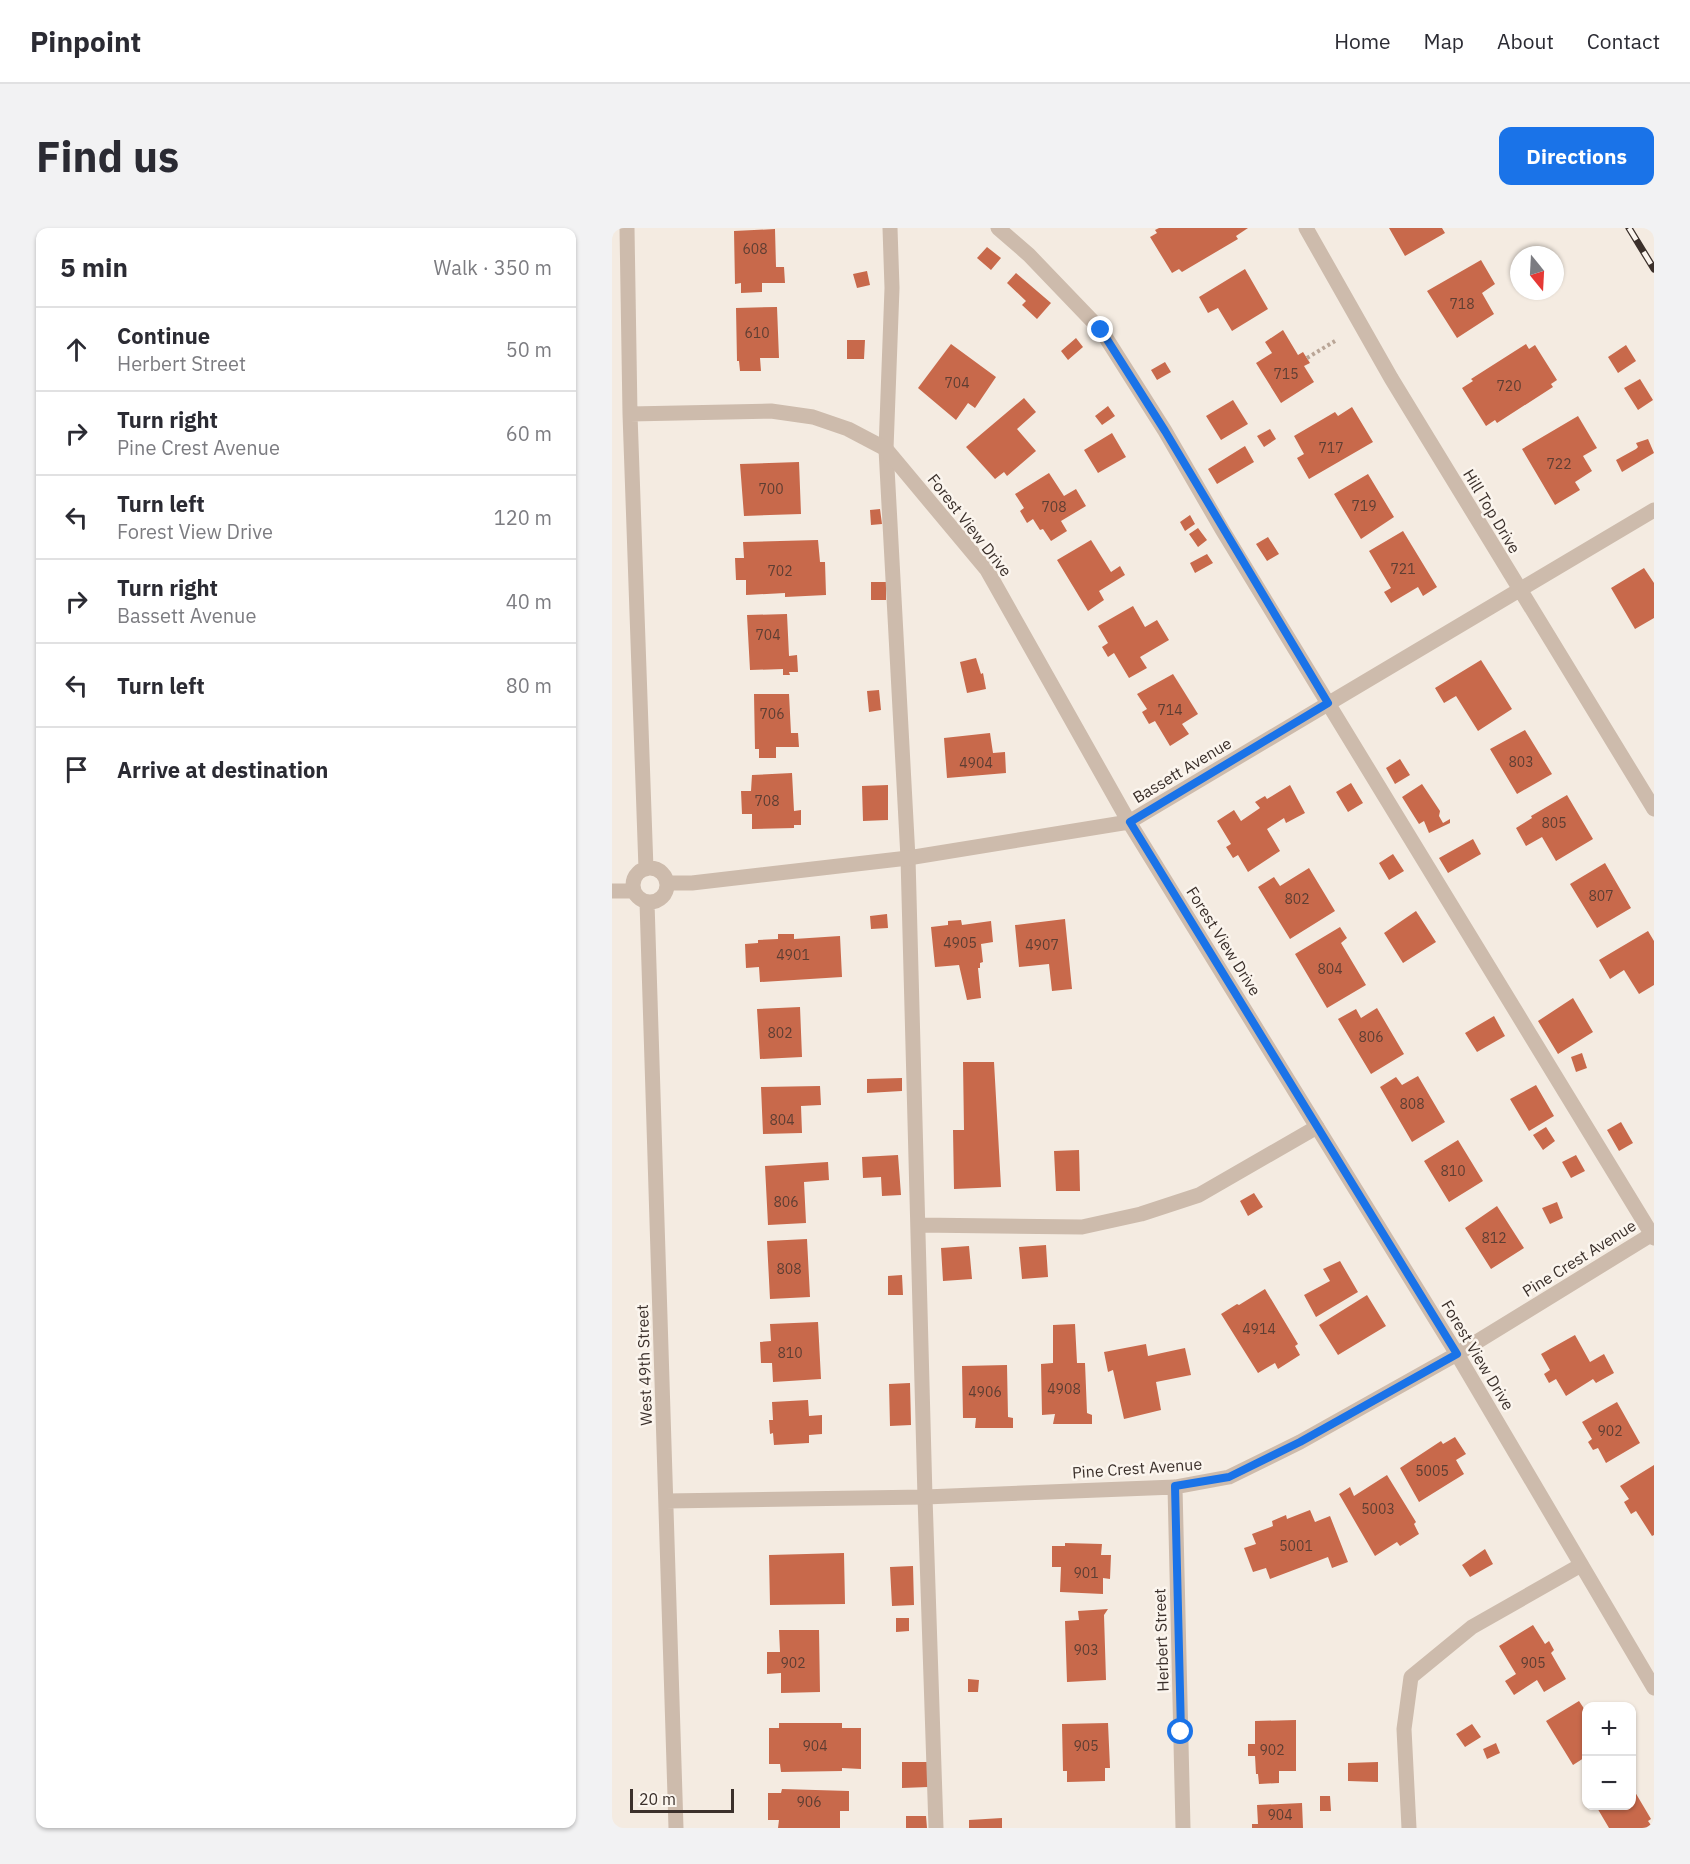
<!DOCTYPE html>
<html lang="en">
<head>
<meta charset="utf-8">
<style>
	body { margin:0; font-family:"IBM Plex Sans",sans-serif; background:#f2f2f3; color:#2b2b33 }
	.controls { position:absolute; right:18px; bottom:18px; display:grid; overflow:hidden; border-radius:12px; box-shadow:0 2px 4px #0004 }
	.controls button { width:54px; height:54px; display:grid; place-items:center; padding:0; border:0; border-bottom:2px solid #e1e1e2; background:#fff; color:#2b2b33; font:30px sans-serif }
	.compass { position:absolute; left:898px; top:18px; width:54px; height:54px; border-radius:50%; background:#fff; box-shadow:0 2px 4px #0004; rotate:162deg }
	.scale { position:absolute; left:18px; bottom:15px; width:104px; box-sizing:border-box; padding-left:6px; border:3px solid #3b302b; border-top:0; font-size:16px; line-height:21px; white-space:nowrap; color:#3b302b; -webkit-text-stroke:4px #fbf5ee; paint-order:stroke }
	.stop { position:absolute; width:18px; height:18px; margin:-14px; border:4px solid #1a73e8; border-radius:50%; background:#fff }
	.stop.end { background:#1a73e8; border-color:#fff; box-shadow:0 2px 6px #0008 }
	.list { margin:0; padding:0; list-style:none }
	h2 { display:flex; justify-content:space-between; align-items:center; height:78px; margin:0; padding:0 24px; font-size:26px }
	h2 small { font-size:20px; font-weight:400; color:#7c7c81 }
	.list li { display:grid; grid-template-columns:39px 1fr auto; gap:18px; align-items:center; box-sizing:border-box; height:84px; padding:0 24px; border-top:2px solid #e1e1e2 }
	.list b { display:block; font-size:22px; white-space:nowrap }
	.list p { margin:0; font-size:20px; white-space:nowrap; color:#7c7c81 }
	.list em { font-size:20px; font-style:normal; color:#7c7c81 }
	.icon { flex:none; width:33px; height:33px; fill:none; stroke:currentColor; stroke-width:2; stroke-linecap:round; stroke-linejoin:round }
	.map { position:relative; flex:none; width:1042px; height:1600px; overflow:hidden; border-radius:12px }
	header { display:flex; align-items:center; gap:36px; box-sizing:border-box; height:84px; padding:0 30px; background:#fff; border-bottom:2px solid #e1e1e2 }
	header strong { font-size:28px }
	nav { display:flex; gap:33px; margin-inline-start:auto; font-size:21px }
	.intro { display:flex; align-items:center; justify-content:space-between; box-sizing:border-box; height:144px; padding:0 36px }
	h1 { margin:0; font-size:42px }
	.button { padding:15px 27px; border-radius:12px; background:#1a73e8; color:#fff; font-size:21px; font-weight:700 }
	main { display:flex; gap:36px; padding:0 36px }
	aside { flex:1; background:#fff; border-radius:12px; box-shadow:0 2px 4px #0004 }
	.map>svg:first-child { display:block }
	.building { fill:#c8694b }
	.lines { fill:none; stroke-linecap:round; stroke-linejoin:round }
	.path { stroke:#b9a596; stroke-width:4; stroke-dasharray:3 3; stroke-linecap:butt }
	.lane { stroke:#cdbbac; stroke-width:15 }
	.street { stroke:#cdbbac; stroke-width:15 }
	.rail-casing { stroke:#3b302b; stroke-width:7 }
	.rail { stroke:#fbf5ee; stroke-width:4.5; stroke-dasharray:14; stroke-linecap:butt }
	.route { stroke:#1a73e8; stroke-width:8 }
	.labels { text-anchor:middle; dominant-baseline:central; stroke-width:5; stroke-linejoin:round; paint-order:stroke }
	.number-label { font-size:14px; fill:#5e3e33 }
	.street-label { font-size:16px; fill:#3b302b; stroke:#fbf5ee }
</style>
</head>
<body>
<header>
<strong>Pinpoint</strong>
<nav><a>Home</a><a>Map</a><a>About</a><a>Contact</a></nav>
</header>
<div class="intro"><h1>Find us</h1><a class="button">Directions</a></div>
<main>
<aside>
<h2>5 min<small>Walk · 350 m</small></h2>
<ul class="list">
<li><svg class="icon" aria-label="ahead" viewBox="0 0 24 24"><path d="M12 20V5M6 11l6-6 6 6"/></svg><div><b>Continue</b><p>Herbert Street</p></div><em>50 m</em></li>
<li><svg class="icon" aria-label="right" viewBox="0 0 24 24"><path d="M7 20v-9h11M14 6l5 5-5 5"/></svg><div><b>Turn right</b><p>Pine Crest Avenue</p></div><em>60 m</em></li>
<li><svg class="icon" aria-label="left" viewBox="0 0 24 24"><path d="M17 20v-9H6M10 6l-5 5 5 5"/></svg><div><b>Turn left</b><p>Forest View Drive</p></div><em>120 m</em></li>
<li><svg class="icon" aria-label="right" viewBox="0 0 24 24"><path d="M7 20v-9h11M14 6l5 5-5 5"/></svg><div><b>Turn right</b><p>Bassett Avenue</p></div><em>40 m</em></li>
<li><svg class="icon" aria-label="left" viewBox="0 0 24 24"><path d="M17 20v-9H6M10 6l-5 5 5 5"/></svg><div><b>Turn left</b></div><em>80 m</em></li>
<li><svg class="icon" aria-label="arrive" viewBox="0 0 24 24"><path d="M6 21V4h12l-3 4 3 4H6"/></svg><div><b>Arrive at destination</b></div></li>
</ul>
</aside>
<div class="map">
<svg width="1042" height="1600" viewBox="0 0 1042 1600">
	<rect width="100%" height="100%" fill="#f4ebe1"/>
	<path class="building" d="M 547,0 L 636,0 L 624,8 L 626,11 L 570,44 L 567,41 L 560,45 L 538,9 L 545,5 L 543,2 Z
		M 777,0 L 830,0 L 833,5 L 793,28 Z
		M 163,1 L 164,39 L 172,39 L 173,55 L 150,55 L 150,64 L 129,65 L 129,55 L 123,56 L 122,3 Z
		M 375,19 L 389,30 L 379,42 L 365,30 Z
		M 869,32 L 883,56 L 870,65 L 882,86 L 845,110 L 815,63 Z
		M 633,41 L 656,81 L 620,103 L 606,80 L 596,85 L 587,69 Z
		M 255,43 L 258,57 L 245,60 L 241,46 Z
		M 404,45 L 439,75 L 425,91 L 410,77 L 414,73 L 395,55 Z
		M 165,79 L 167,130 L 148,130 L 149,143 L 128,143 L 127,133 L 125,133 L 124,80 Z
		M 671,102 L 686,127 L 691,124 L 698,135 L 692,138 L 702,154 L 669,175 L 644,135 L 660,125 L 653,114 Z
		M 464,110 L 471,119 L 456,132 L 449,123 Z
		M 235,112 L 253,112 L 252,131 L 235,131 Z
		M 339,116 L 384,149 L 363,180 L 356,175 L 344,192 L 306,160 Z
		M 914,116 L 917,121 L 923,117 L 945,152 L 939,156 L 941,159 L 885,195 L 883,192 L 874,198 L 850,160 L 861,153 L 859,151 Z
		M 1014,117 L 1024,133 L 1006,145 L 996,129 Z
		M 553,134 L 559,144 L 545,152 L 539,142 Z
		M 1028,151 L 1041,172 L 1026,182 L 1012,160 Z
		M 412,170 L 424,184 L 405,201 L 424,223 L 395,248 L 392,244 L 383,251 L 354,219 Z
		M 621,172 L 636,196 L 609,212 L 594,188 Z
		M 496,178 L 503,188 L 490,197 L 483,188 Z
		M 740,179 L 761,214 L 697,251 L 685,230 L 692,226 L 682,208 L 723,184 L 726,188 Z
		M 966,188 L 985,220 L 971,228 L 980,243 L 963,254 L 968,262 L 943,277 L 910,221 Z
		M 658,201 L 664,211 L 652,219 L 645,208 Z
		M 500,205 L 514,229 L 486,245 L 472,222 Z
		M 1036,211 L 1042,225 L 1010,244 L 1004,232 L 1024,221 L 1026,219 L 1024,215 Z
		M 633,218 L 642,234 L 605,256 L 596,241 Z
		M 187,234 L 189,286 L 132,288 L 128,236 Z
		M 437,245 L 452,268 L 464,261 L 474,278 L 449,293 L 455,303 L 439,313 L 431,301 L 428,302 L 421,291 L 415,295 L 408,283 L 412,280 L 403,266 Z
		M 756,246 L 782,289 L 749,311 L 722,266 Z
		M 268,281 L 270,296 L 259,297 L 258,282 Z
		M 578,287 L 583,296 L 573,303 L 568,294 Z
		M 586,300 L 595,312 L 586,319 L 577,306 Z
		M 791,303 L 825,359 L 811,368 L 806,359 L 779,375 L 772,364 L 779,360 L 757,323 Z
		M 656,309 L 667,326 L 655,333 L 644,316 Z
		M 206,312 L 208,334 L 213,334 L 214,367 L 173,369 L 173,365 L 134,367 L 134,352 L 124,352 L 123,330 L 132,330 L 131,314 Z
		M 479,312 L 499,344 L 508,338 L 513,347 L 487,363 L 492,372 L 476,383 L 445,332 Z
		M 595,326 L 601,335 L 583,345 L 578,335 Z
		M 1032,340 L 1042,355 L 1042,390 L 1023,401 L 999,360 Z
		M 259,354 L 274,354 L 274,372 L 259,372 Z
		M 521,378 L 533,399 L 545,392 L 557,412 L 528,429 L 535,440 L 517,450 L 502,425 L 496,429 L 490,419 L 496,415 L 486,398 Z
		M 175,386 L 177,428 L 185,427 L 186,444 L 177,444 L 178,447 L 171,447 L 171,441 L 138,442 L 135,387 Z
		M 364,430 L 369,446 L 371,445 L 374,461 L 355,465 L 348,434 Z
		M 869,432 L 900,481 L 866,503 L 844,468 L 832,475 L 823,460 Z
		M 561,446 L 586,486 L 570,496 L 577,506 L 558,518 L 543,493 L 537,496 L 530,484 L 535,481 L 525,466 Z
		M 267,462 L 269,482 L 257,484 L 255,463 Z
		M 142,466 L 177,466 L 179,505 L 186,505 L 187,519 L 164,519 L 164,530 L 147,530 L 147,521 L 143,521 Z
		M 913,502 L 940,546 L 905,566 L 878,521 Z
		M 378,505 L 381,525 L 393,524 L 394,545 L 335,550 L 332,510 Z
		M 788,531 L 798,547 L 783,556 L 774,540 Z
		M 180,545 L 182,583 L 189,582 L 189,597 L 182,597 L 182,600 L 140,601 L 140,586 L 130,586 L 129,563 L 139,563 L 140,547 Z
		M 739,555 L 751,575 L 736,584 L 724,564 Z
		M 810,556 L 828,583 L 827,588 L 831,595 L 838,591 L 838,595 L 817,605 L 812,593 L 807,596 L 790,569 Z
		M 276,557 L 276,592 L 251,593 L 250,558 Z
		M 678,557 L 693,585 L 674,595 L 672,590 L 655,601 L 668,623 L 636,644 L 626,627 L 621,630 L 614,619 L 619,616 L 605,593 L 622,582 L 629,593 L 648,580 L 643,574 L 653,568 L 655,571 Z
		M 955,567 L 981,611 L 944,633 L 930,609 L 914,618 L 904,600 L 920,590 L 919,588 Z
		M 861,611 L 869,626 L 836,645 L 827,630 Z
		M 781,626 L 792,643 L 777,652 L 767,635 Z
		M 993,635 L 1019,680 L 985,700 L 958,656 Z
		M 697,640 L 723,683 L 678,711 L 646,659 L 662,649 L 668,658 Z
		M 804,683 L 824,714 L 791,735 L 772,705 Z
		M 275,686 L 276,700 L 259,701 L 258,688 Z
		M 453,691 L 460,761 L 440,763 L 437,736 L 407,739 L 403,697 Z
		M 349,692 L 350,697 L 379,693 L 381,714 L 369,716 L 371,734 L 368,735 L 368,740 L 366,740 L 369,770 L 355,772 L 347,737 L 323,739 L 319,699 L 336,697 L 336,693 Z
		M 728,699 L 735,710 L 729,715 L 754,757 L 715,780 L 683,726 Z
		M 1036,703 L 1042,713 L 1042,757 L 1027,766 L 1012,742 L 998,751 L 987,732 Z
		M 166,706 L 182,706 L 182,711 L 228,708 L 230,749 L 148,754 L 147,739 L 134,740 L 133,716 L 146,715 L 146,712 L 166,711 Z
		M 961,770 L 981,804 L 946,826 L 926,793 Z
		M 188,779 L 190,829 L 148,831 L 145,781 Z
		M 765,780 L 792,826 L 759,846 L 726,791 L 744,781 L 749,790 Z
		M 882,788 L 893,808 L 865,824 L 853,805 Z
		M 970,825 L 975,840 L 964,844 L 959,829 Z
		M 351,834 L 382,834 L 389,959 L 342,961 L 341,902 L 352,902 Z
		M 806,848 L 833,894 L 800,914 L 768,859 L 784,849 L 790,857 Z
		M 290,850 L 290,863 L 255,865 L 255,851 Z
		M 924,857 L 942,888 L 917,903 L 898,871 Z
		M 208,858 L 209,877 L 189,878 L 190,905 L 151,906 L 149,859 Z
		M 1009,894 L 1021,915 L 1007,923 L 995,902 Z
		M 934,899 L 943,913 L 931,922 L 921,907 Z
		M 846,912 L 871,953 L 837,974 L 812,933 Z
		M 467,922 L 468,963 L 444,963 L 442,923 Z
		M 286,927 L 289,967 L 270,968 L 269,949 L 251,950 L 250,929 Z
		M 964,927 L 973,943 L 959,950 L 950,934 Z
		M 216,934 L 217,952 L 192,954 L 194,995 L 156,997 L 153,938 Z
		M 642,965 L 651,979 L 636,988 L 628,973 Z
		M 945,974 L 951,990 L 938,996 L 930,980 Z
		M 885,978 L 912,1020 L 879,1041 L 853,1000 Z
		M 195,1011 L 198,1069 L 158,1071 L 155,1013 Z
		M 434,1017 L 436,1049 L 410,1051 L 407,1019 Z
		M 357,1018 L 360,1051 L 331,1053 L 329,1020 Z
		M 728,1033 L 746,1064 L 704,1089 L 692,1067 L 718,1053 L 711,1041 Z
		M 290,1047 L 291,1067 L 276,1067 L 276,1048 Z
		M 653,1061 L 686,1116 L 683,1118 L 688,1127 L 666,1141 L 663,1135 L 646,1145 L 609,1086 L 625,1076 L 627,1077 Z
		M 755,1067 L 774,1098 L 726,1127 L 707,1097 Z
		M 206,1094 L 209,1151 L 161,1154 L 160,1135 L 149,1135 L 148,1114 L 159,1113 L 158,1096 Z
		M 463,1096 L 465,1135 L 473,1135 L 475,1185 L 480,1187 L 480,1196 L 441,1196 L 443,1186 L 430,1187 L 429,1136 L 441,1135 L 441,1097 Z
		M 963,1107 L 978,1134 L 992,1126 L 1002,1145 L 984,1155 L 981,1151 L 954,1168 L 944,1151 L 937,1155 L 932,1146 L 938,1142 L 929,1126 Z
		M 534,1116 L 536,1128 L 573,1120 L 579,1147 L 544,1154 L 549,1182 L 512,1191 L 501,1142 L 496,1144 L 492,1124 Z
		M 395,1137 L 396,1189 L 401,1190 L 401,1200 L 363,1200 L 364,1190 L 351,1190 L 350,1138 Z
		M 298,1155 L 299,1197 L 278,1198 L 277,1156 Z
		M 196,1172 L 197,1188 L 210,1187 L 210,1206 L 197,1207 L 197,1215 L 162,1217 L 161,1205 L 158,1206 L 157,1192 L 161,1192 L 160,1174 Z
		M 1005,1174 L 1028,1215 L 994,1235 L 986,1220 L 981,1222 L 976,1214 L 980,1211 L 970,1194 Z
		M 843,1209 L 854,1226 L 844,1232 L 852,1246 L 807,1274 L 788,1240 L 829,1213 L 831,1216 Z
		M 1042,1237 L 1042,1307 L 1040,1308 L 1024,1283 L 1019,1286 L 1012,1274 L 1017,1271 L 1008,1258 Z
		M 775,1247 L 804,1294 L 802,1296 L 807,1306 L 788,1318 L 785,1314 L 763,1328 L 727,1266 L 738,1259 L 742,1268 Z
		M 698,1282 L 703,1294 L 718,1288 L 736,1334 L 720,1340 L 716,1329 L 658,1351 L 654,1340 L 641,1344 L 632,1320 L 644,1316 L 640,1306 L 661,1298 L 660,1293 L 674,1287 L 675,1291 Z
		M 453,1315 L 490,1316 L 489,1327 L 499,1327 L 498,1351 L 491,1350 L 491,1366 L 448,1364 L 449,1339 L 440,1339 L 440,1318 L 453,1318 Z
		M 873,1321 L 881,1336 L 858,1349 L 850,1337 Z
		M 232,1325 L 233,1376 L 158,1377 L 157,1327 Z
		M 301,1338 L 302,1377 L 280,1378 L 278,1339 Z
		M 496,1381 L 492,1387 L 494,1452 L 455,1454 L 453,1393 L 467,1392 L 466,1383 Z
		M 284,1390 L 297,1390 L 297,1403 L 284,1404 Z
		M 921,1397 L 933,1416 L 937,1413 L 942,1422 L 939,1425 L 954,1451 L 932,1464 L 925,1452 L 902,1467 L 893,1453 L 904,1446 L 887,1418 Z
		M 167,1402 L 207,1402 L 208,1464 L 169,1465 L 169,1445 L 155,1446 L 155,1424 L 168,1424 Z
		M 356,1451 L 367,1452 L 366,1464 L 356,1464 Z
		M 967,1473 L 975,1485 L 975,1528 L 961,1537 L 934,1493 Z
		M 684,1492 L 684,1543 L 667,1543 L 667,1555 L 647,1556 L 646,1546 L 644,1546 L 643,1528 L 636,1528 L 636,1516 L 643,1516 L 643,1493 Z
		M 167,1495 L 230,1495 L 230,1500 L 249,1500 L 249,1541 L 230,1540 L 230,1543 L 169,1544 L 168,1536 L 157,1536 L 157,1500 L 167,1500 Z
		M 496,1495 L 498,1540 L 493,1540 L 493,1553 L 455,1554 L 455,1543 L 451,1543 L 450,1496 Z
		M 860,1496 L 869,1509 L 853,1519 L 844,1506 Z
		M 884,1515 L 888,1525 L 875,1531 L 871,1521 Z
		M 290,1534 L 315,1534 L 316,1559 L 290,1560 Z
		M 766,1534 L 766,1554 L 736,1553 L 736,1535 Z
		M 1020,1559 L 1039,1591 L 1036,1593 L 1041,1600 L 997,1600 L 984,1578 L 1020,1578 Z
		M 170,1561 L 237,1563 L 237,1583 L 228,1583 L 228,1600 L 166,1600 L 167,1592 L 156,1592 L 156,1565 L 169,1565 Z
		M 708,1568 L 718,1568 L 719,1583 L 708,1583 Z
		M 690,1575 L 691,1600 L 640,1600 L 640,1596 L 646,1596 L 645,1577 Z
		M 294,1588 L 314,1588 L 315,1600 L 294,1600 Z
		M 390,1590 L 390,1600 L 357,1600 L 357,1592 Z"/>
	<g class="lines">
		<path class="path" d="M 695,130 L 723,113"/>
		<path class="lane" d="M 278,0 L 280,60 L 274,221 L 296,630 L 313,1269 L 324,1600
			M 386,0 L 417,27 L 489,102 L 553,203 L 611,303 L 1042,1010
			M 306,997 L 470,999 L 529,986 L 587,967 L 705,899
			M 797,1600 L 792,1501 L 799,1449 L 860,1399 L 969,1337"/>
		<path class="street" d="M 15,0 L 18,186 L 34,641
			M 694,0 L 779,150 L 1042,581
			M 18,186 L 159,183 L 201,189 L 236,201 L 274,221 L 375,342 L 517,594 L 845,1126 L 1042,1460
			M21 657a17 17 0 1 1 34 0a17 17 0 1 1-34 0Z
			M 55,655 L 80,655 L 296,630 L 517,594 L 1042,282
			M 0,663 L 22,663
			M 35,674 L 64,1600
			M 563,1259 L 571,1600
			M 54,1273 L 313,1269 L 563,1259 L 617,1249 L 688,1214 L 845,1126 L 1042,1005"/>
		<defs>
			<path id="rail" d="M 1017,0 L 1042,41"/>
		</defs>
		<use href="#rail" class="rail-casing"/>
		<use href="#rail" class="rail"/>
	</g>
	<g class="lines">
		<path class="route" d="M 489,102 L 553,203 L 716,475 L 518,594 L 845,1126 L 688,1214 L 617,1249 L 563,1258 L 569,1504"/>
	</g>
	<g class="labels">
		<g class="number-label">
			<text x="143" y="21">608</text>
			<text x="850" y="76">718</text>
			<text x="145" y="105">610</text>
			<text x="674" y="146">715</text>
			<text x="345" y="155">704</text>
			<text x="897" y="158">720</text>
			<text x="719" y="220">717</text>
			<text x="947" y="236">722</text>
			<text x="159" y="261">700</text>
			<text x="752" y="278">719</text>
			<text x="442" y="279">708</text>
			<text x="791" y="341">721</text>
			<text x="168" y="343">702</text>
			<text x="156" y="407">704</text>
			<text x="558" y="482">714</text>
			<text x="160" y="486">706</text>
			<text x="909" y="534">803</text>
			<text x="364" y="535">4904</text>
			<text x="155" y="573">708</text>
			<text x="942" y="595">805</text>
			<text x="989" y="668">807</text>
			<text x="685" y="671">802</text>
			<text x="348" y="715">4905</text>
			<text x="430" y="717">4907</text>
			<text x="181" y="727">4901</text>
			<text x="718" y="741">804</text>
			<text x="168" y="805">802</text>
			<text x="759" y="809">806</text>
			<text x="800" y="876">808</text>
			<text x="170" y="892">804</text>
			<text x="841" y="943">810</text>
			<text x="174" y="974">806</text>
			<text x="882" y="1010">812</text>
			<text x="177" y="1041">808</text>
			<text x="647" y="1101">4914</text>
			<text x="178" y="1125">810</text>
			<text x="452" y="1161">4908</text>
			<text x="373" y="1164">4906</text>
			<text x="998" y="1203">902</text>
			<text x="820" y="1243">5005</text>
			<text x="766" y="1281">5003</text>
			<text x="684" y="1318">5001</text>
			<text x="474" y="1345">901</text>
			<text x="474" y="1422">903</text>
			<text x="181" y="1435">902</text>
			<text x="921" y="1435">905</text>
			<text x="203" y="1518">904</text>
			<text x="474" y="1518">905</text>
			<text x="660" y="1522">902</text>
			<text x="197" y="1574">906</text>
			<text x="668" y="1587">904</text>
		</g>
		<g class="street-label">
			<text transform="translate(880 283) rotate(59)">Hill Top Drive</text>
			<text transform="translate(358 297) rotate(52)">Forest View Drive</text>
			<text transform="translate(570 542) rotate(-31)">Bassett Avenue</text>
			<text transform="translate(612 713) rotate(58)">Forest View Drive</text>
			<text transform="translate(967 1030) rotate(-32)">Pine Crest Avenue</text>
			<text transform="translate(866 1127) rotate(59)">Forest View Drive</text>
			<text transform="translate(32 1137) rotate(-92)">West 49th Street</text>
			<text transform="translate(525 1240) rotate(-4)">Pine Crest Avenue</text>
			<text transform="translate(549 1412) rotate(-92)">Herbert Street</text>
		</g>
	</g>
</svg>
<div class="controls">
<button>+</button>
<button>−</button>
</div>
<svg class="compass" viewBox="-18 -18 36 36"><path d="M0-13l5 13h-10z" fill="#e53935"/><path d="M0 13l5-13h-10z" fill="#7c7c81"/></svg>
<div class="scale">20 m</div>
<div class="stop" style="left:569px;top:1504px"></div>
<div class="stop end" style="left:489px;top:102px"></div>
</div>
</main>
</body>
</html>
